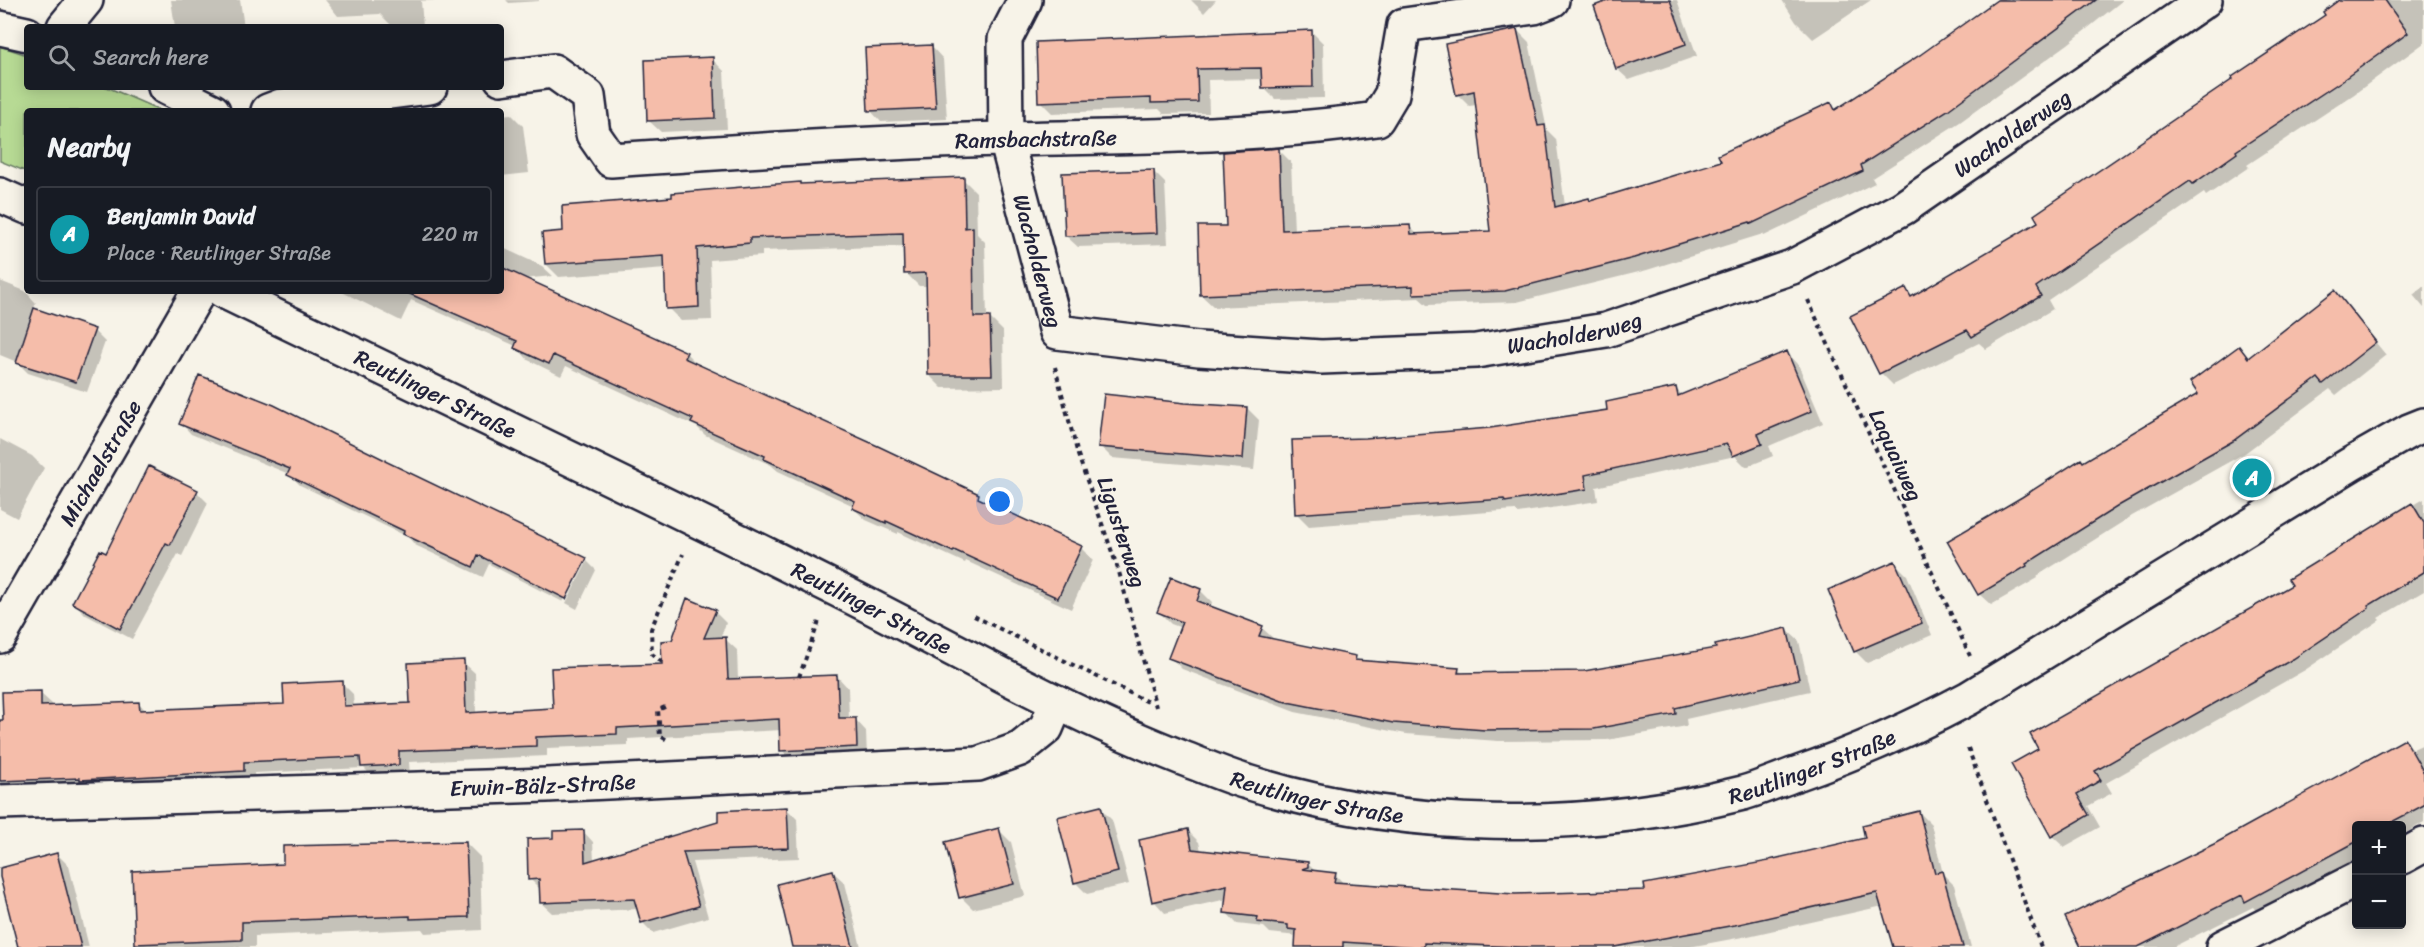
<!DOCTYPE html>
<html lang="en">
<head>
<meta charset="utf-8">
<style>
	body { margin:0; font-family:Sriracha,sans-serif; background:#242831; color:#f1f3f6 }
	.controls { position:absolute; right:18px; bottom:18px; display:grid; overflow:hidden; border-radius:6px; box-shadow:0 3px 15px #0003 }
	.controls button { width:54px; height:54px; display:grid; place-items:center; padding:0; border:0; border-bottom:2px solid #363941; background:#171b24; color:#f1f3f6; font:30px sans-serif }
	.you { position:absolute; left:1000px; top:502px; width:21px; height:21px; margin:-15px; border:4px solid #fff; border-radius:50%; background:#1a73e8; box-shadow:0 0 0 9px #1a73e833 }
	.badge { display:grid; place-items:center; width:39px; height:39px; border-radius:50%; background:#0b8043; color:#fff; font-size:20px; font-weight:700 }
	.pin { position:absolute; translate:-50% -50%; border:3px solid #fff; box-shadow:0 2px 6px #0006 }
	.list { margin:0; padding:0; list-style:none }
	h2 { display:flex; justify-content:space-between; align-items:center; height:78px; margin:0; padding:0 24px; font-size:26px }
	h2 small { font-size:20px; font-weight:400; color:#9ea1a6 }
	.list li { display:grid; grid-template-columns:39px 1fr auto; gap:18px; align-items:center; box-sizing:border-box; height:96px; margin:0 12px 12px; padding:0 12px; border:2px solid #363941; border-radius:6px }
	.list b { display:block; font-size:22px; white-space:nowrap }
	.list p { margin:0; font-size:20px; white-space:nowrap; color:#9ea1a6 }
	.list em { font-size:20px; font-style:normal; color:#9ea1a6 }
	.icon { flex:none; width:33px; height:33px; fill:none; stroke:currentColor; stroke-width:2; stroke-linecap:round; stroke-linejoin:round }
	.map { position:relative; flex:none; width:2424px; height:947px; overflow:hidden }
	.search { position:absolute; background:#171b24; box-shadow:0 3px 15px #0003; left:24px; top:24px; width:480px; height:66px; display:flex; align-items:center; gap:15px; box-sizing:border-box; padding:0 21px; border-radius:6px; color:#9ea1a6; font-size:22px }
	.panel { position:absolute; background:#171b24; box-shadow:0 3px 15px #0003; left:24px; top:108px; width:480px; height:186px; border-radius:6px }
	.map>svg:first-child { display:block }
	.green { fill:#b7da94; stroke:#6c7e68; stroke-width:1.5 }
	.shadow { fill:#0003 }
	.building { fill:#f5bdaa; stroke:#22223b; stroke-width:1.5 }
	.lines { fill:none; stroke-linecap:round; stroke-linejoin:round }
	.street-casing { stroke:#22223b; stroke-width:38 }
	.secondary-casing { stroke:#22223b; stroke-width:38 }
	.path { stroke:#22223b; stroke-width:4; stroke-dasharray:4.5 4.5; stroke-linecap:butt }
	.street { stroke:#f7f3e8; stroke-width:33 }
	.secondary { stroke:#f7f3e8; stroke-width:33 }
	.labels { text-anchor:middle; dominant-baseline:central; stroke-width:4.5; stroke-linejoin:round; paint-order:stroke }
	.street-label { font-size:22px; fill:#22223b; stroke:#f7f3e8 }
</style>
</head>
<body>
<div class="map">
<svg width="2424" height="947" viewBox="0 0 2424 947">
	<rect width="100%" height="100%" fill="#f7f3e8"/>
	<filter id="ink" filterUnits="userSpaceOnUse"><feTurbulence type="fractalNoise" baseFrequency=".0167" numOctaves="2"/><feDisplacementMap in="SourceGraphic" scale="12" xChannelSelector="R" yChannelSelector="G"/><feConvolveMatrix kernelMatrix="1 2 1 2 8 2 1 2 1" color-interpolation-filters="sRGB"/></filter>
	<g filter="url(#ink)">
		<path class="green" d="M 0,46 L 27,55 L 27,87 L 107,87 L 162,111 L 27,111 L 27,172 L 0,161 Z"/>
		<path class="shadow" d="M 171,0 L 240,0 L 244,27 L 175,27 Z
			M 325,0 L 439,0 L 421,1 L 423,27 L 393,27 L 380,14 L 338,16 Z
			M 506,0 L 539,0 L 539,1 L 509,3 Z
			M 1191,0 L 1216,0 L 1204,13 Z
			M 1614,0 L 1677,0 L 1697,56 L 1629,80 L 1617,69 L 1595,7 Z
			M 1782,0 L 1871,0 L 1813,39 L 1796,22 Z
			M 2000,0 L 2123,0 L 2068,44 L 1960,122 L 1872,178 L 1875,183 L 1764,236 L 1763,234 L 1647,270 L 1517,302 L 1427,305 L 1419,298 L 1214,307 L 1201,295 L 1227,227 L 1279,150 L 1291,162 L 1294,231 L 1410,227 L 1418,235 L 1491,232 L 1477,105 L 1469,106 L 1457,94 L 1517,30 L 1529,42 L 1547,130 L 1556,139 L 1565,206 L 1591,202 L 1723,162 L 1830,103 L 1837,110 L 1921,57 Z
			M 2341,0 L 2424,0 L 2424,43 L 2353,95 L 2247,165 L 2249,167 L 2206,196 L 2204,193 L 2048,300 L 2053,309 L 1986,349 L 1979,343 L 1893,385 L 1881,373 L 1906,290 L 1913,297 L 2040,222 L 2327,15 Z
			M 1311,31 L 1323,43 L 1324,98 L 1275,99 L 1263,87 L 1263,79 L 1208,80 L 1209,113 L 1164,114 L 1159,109 L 1052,113 L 1040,101 Z
			M 932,47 L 943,59 L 947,119 L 881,122 L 870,110 Z
			M 712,59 L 724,71 L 727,129 L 661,132 L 649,121 Z
			M 511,114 L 523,126 L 529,173 L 501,176 L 501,115 Z
			M 1153,171 L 1165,183 L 1168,244 L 1078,247 L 1066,236 Z
			M 963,179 L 976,192 L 977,234 L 985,242 L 987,318 L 990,318 L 1003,331 L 1004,387 L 942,388 L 929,375 L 928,286 L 919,286 L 906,273 L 905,246 L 762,251 L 762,256 L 710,260 L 712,320 L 681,321 L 668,308 L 666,269 L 559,277 L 546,264 L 565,232 L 801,185 Z
			M 501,247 L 542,266 L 553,276 L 522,279 L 686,353 L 699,366 L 978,496 L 986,504 L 1081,548 L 1093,560 L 1071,609 L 966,561 L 965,563 L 898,532 L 898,534 L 866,520 L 853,508 L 854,506 L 778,471 L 771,465 L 705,435 L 697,427 L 566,366 L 561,376 L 528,360 L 516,346 L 411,300 L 401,321 L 340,291 L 501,291 Z
			M 0,281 L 25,291 L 36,303 L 33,310 L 94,331 L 105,342 L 87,392 L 28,373 L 17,362 L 0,355 Z
			M 2424,286 L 2424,308 L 2413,295 Z
			M 2334,292 L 2386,355 L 2336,395 L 2330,389 L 2245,453 L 2132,516 L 2037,576 L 2038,578 L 1991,605 L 1979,594 L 2084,464 L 2201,394 L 2239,348 L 2249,359 Z
			M 1787,352 L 1798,364 L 1823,423 L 1769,446 L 1773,456 L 1746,467 L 1735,456 L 1596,487 L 1598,501 L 1518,513 L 1515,510 L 1309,526 L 1297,514 L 1366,439 L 1490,429 L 1609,411 L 1676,389 L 1683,396 Z
			M 1185,404 L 1247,408 L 1259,420 L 1254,470 L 1112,458 L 1100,446 Z
			M 181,423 L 586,560 L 596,570 L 577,609 L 566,603 L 587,562 L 583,562 L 563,602 L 489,564 L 483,577 L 415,545 L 408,537 L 300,485 L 289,474 L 191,434 Z
			M 0,439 L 32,456 L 44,468 L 17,518 L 0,509 Z
			M 197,492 L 208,503 L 182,556 L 178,554 L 132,639 L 86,615 L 74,603 L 106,555 Z
			M 2424,499 L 2424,591 L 2378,618 L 2380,620 L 2305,670 L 2106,783 L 2112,793 L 2088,806 L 2100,827 L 2064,847 L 2052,836 L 2040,749 L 2295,586 L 2324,557 Z
			M 1895,563 L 1907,575 L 1932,635 L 1867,663 L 1855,651 Z
			M 1200,590 L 1212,602 L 1210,608 L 1262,628 L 1274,639 L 1355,657 L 1360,662 L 1458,669 L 1463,674 L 1584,672 L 1718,649 L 1787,630 L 1799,641 L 1810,691 L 1686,719 L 1687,726 L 1607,740 L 1498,741 L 1406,734 L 1295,712 L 1182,669 L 1170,657 L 1182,628 L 1171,624 L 1159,612 Z
			M 715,612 L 726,623 L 720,639 L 725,639 L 737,650 L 738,680 L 837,676 L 848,688 L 849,719 L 855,719 L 866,731 L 867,758 L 793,762 L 782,750 L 781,730 L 628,739 L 628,745 L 547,748 L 547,756 L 409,762 L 410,776 L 374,778 L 364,768 L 254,773 L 255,782 L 0,792 L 0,722 L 5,722 L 40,693 L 52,704 L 52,707 L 139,703 L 147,712 L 286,706 L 342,683 L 353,694 L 354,707 L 411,705 L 463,662 L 475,673 L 476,714 L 555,709 L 664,665 L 673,642 Z
			M 2405,741 L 2413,749 L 2424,744 L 2424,822 L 2402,835 L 2402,826 L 2356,826 L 2356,859 L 2258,913 L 2253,907 L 2173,947 L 2082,947 L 2215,846 Z
			M 786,808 L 797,819 L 799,858 L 692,862 L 708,917 L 653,933 L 642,922 L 639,909 L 552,913 L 541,903 L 541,890 L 530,879 L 555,840 L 583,831 L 593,842 L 594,861 Z
			M 1100,808 L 1112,820 L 1129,884 L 1087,894 L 1075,882 Z
			M 1919,812 L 1931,824 L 1943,874 L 1954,885 L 1971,947 L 1894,947 L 1883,906 L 1748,936 L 1689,947 L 1297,947 L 1297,936 L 1270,933 L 1264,927 L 1237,924 L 1226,912 L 1227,899 L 1165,913 L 1154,901 L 1187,830 L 1199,842 L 1201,851 L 1308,864 L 1316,872 L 1335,874 L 1345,885 L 1515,895 L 1647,892 L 1867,839 Z
			M 999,830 L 1011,842 L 1025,896 L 973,909 L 961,897 Z
			M 466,843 L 480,857 L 482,930 L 425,933 L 422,929 L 255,936 L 255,947 L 140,947 L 137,944 L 285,866 Z
			M 57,854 L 69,866 L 89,947 L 25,947 L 0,869 Z
			M 833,872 L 845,883 L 861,947 L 794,947 Z"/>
		<path class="building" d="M 1610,0 L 1670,0 L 1686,44 L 1616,69 L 1594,6 Z
			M 1997,0 L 2096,0 L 1948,110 L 1861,165 L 1863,171 L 1751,224 L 1750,222 L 1634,258 L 1505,291 L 1413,294 L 1413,286 L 1200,295 L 1198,226 L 1226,226 L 1223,152 L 1279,148 L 1282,230 L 1410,225 L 1411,234 L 1490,231 L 1474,91 L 1456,95 L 1445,44 L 1517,29 L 1538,126 L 1545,125 L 1555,207 L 1589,198 L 1590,201 L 1721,161 L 1718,155 L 1831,102 L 1835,110 L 1920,55 Z
			M 2339,0 L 2385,0 L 2408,33 L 2340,82 L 2236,151 L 2237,153 L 2193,184 L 2190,181 L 2036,287 L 2041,296 L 1972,337 L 1967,330 L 1879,374 L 1850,316 L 1906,288 L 1911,297 L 2038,222 L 2034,215 L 2233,79 L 2232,77 L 2325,15 L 2323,12 Z
			M 1312,30 L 1313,87 L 1262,88 L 1261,68 L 1197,69 L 1198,102 L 1151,103 L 1151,98 L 1038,102 L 1036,42 Z
			M 932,45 L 936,108 L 868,111 L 865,48 Z
			M 713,57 L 715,118 L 647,121 L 645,60 Z
			M 1154,170 L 1157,233 L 1065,236 L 1062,173 Z
			M 964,177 L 965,228 L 973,227 L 974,317 L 990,317 L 992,375 L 928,375 L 926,273 L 904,274 L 903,233 L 750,238 L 750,243 L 697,248 L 699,307 L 666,309 L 664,256 L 545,264 L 542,233 L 563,231 L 562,206 L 672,197 L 672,193 L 800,182 L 800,184 Z
			M 501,267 L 687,352 L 684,358 L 880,447 L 979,494 L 978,498 L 1082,546 L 1058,598 L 954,550 L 953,552 L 886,521 L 886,523 L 852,508 L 855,501 L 764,459 L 765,456 L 691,423 L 693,419 L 553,355 L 549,364 L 514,348 L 517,341 L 403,291 L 501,291 Z
			M 2335,290 L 2376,342 L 2323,384 L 2318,378 L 2233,441 L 2120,505 L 2026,564 L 2027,566 L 1978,595 L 1947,541 L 2022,497 L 2081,459 L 2083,462 L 2198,394 L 2190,382 L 2239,346 L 2248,358 Z
			M 34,308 L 95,329 L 76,382 L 16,363 Z
			M 1787,351 L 1812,411 L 1758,434 L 1762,444 L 1733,456 L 1727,444 L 1585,475 L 1587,489 L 1505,502 L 1504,499 L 1295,514 L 1292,440 L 1365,438 L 1490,428 L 1607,410 L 1606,402 L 1676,387 L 1678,396 Z
			M 199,375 L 274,405 L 385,460 L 385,461 L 587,558 L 566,599 L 478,555 L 473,567 L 403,534 L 404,531 L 287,475 L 290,469 L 179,424 Z
			M 1104,394 L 1185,403 L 1247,407 L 1243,459 L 1098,447 Z
			M 149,466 L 198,490 L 170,545 L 166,543 L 120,629 L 72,603 L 100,550 L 106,553 Z
			M 2412,503 L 2424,523 L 2424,572 L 2368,606 L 2369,608 L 2293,659 L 2095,771 L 2101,780 L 2077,794 L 2089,815 L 2051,837 L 2011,764 L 2038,749 L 2030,734 L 2292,585 L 2288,579 Z
			M 1895,561 L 1922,623 L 1854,652 L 1828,590 Z
			M 1171,577 L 1201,589 L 1197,601 L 1263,626 L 1259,636 L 1356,656 L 1355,660 L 1459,668 L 1458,673 L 1584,671 L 1716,648 L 1715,645 L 1787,628 L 1799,679 L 1675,708 L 1676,714 L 1594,729 L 1485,730 L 1393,723 L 1282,701 L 1168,658 L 1182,622 L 1157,612 Z
			M 687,598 L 716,610 L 704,638 L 726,637 L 728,679 L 837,675 L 839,718 L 856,718 L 857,747 L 780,751 L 779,719 L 617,728 L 617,734 L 536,737 L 536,746 L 399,751 L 399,765 L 361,767 L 360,757 L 244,762 L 244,771 L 80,780 L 80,778 L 0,781 L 0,720 L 3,720 L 2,692 L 41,691 L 41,706 L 139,702 L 140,710 L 284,704 L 283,684 L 343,681 L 344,706 L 410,703 L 408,663 L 464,660 L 466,713 L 553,708 L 551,668 L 662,664 L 661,641 L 672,640 Z
			M 2405,739 L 2424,773 L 2424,805 L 2386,825 L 2356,825 L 2356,842 L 2245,902 L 2242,895 L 2138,947 L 2080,947 L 2065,917 L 2214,844 Z
			M 1101,806 L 1118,872 L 1074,883 L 1057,817 Z
			M 787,807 L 789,848 L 683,852 L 699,906 L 641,923 L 634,899 L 540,903 L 539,879 L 528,880 L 527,839 L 553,838 L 553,831 L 584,830 L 585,862 L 718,822 L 718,811 Z
			M 1919,811 L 1935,873 L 1942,871 L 1963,947 L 1893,947 L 1877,893 L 1735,925 L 1615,947 L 1520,947 L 1424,943 L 1424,947 L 1418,947 L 1343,942 L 1343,947 L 1295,947 L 1296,930 L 1288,929 L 1288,925 L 1257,922 L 1258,917 L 1224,913 L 1227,885 L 1152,902 L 1139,840 L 1188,829 L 1192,849 L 1308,862 L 1308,867 L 1302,869 L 1336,873 L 1334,882 L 1515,894 L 1645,890 L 1644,884 L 1769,861 L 1769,860 L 1865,838 L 1862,825 Z
			M 999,828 L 1014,884 L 959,898 L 945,842 Z
			M 466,842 L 469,917 L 410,919 L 410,916 L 242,922 L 242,940 L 135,944 L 132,871 L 283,864 L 283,846 Z
			M 57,853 L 81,947 L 18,947 L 0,877 L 0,868 Z
			M 833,870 L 853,947 L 792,947 L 777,884 Z"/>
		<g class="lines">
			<defs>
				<g id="street">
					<path id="s1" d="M 1025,0 L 1005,39 L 1006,139 L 1057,332 L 1199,349 L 1321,357 L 1476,351 L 1606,330 L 1792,267 L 1903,208 L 2205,0"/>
					<path d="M 64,27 L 86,0"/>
					<path d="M 0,28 L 27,34"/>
					<path id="s2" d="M 501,78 L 553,71 L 588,96 L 593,134 L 611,160 C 742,151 874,142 1005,139 C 1130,136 1254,137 1377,119 L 1392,94 L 1404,25 L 1534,7 L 1552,0"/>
					<path d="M 165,87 L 213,111"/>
					<path d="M 268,111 L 281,106 L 430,87"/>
					<path id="s3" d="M 0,636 L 199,291"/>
					<path id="s4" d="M 0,802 L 547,785 L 978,764 L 1020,749 L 1046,728 L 1057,702"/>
					<path d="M 2402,857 L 2424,845"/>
					<path d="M 2223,947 L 2356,880"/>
				</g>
				<g id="secondary">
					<path d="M 0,195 L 27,207"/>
					<path id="s5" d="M 223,291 C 425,389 628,485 828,585 C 947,644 1061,711 1185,759 C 1206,767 1226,776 1247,782 C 1406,832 1581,833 1743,793 C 1761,788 1778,780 1796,774 C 1856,753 1913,728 1969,698 L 2351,464 L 2409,431 L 2424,425"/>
				</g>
			</defs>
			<use href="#street" class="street-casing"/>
			<use href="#secondary" class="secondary-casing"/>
			<path class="path" d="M 1808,300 L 1970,656
				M 1055,367 L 1078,455 L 1119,572 L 1156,707
				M 974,616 L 1148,702
				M 662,662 L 652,654 L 651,629 L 683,554
				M 799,677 L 819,621
				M 665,707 L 658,710 L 660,736 L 669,741
				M 1968,748 L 2041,947"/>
			<use href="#street" class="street"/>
			<use href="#secondary" class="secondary"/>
		</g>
	</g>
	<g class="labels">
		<g class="street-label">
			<text stroke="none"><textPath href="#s1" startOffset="1350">Wacholderweg</textPath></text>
			<text stroke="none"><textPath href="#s2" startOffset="591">Ramsbachstraße</textPath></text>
			<text stroke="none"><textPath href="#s1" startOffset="270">Wacholderweg</textPath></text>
			<text stroke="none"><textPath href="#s1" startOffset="864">Wacholderweg</textPath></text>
			<text stroke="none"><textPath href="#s5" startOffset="236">Reutlinger Straße</textPath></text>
			<text transform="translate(1896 455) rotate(65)">Laquaiweg</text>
			<text stroke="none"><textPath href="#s3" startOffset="200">Michaelstraße</textPath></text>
			<text transform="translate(1122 532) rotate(72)">Ligusterweg</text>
			<text stroke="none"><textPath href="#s5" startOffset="722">Reutlinger Straße</textPath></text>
			<text stroke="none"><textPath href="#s5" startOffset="1712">Reutlinger Straße</textPath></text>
			<text stroke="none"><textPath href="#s4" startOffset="543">Erwin-Bälz-Straße</textPath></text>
			<text stroke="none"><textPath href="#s5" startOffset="1208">Reutlinger Straße</textPath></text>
		</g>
	</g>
</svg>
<div class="controls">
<button>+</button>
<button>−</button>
</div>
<div class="you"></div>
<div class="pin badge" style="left:2252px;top:478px;background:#0f9aa8">A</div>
<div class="search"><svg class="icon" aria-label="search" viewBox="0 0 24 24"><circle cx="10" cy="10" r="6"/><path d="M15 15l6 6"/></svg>Search here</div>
<section class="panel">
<h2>Nearby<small></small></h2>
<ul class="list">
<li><span class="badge" style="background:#0f9aa8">A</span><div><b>Benjamin David</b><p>Place · Reutlinger Straße</p></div><em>220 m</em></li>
</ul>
</section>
</div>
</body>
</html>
